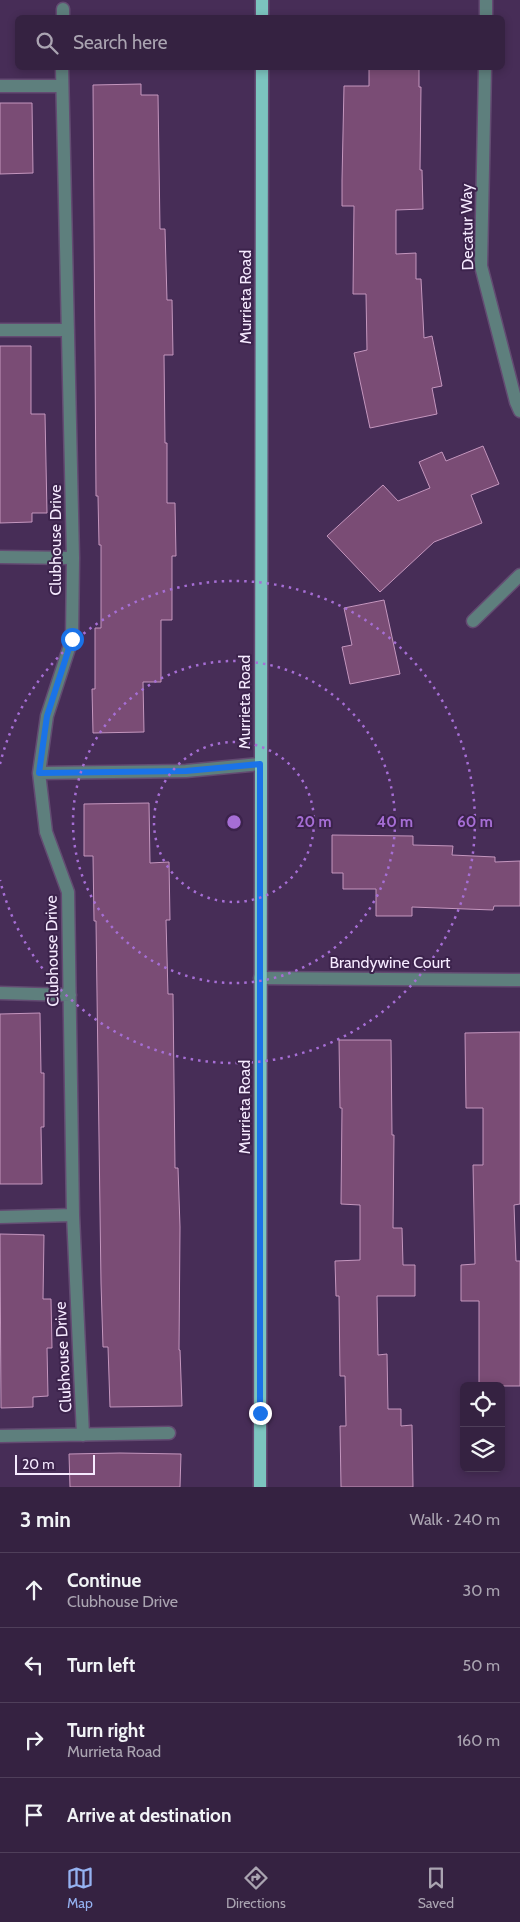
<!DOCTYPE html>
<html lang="en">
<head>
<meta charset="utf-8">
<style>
	body { margin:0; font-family:Cabin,sans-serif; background:#3d2a48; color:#f1f3f6 }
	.controls { position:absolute; right:15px; bottom:15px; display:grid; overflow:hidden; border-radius:8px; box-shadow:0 2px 8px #0003 }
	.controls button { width:45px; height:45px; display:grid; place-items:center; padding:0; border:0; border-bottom:1px solid #4f3f5a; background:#352241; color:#f1f3f6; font:25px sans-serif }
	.scale { position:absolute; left:15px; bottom:12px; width:80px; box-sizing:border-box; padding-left:5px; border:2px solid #f6eaff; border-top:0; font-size:14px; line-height:18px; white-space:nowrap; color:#f6eaff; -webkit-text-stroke:4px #3c234c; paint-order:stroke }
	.stop { position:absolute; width:15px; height:15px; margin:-11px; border:4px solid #1a73e8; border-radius:50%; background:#fff }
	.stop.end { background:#1a73e8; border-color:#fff; box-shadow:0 1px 5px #0008 }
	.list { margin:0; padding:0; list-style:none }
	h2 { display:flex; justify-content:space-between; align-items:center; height:65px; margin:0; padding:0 20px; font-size:21px }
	h2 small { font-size:16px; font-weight:400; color:#aaa4b1 }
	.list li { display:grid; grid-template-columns:32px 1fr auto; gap:15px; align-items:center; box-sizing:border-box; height:75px; padding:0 20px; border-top:1px solid #4f3f5a }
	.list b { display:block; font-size:19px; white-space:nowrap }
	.list p { margin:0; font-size:16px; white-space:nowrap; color:#aaa4b1 }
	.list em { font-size:16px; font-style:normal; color:#aaa4b1 }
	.icon { flex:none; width:28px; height:28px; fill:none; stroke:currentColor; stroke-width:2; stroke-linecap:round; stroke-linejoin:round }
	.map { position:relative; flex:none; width:520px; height:1487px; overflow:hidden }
	.search { position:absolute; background:#352241; box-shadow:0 2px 8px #0003; left:15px; right:15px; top:15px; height:55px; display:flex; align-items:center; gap:12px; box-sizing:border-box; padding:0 18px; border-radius:8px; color:#aaa4b1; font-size:19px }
	.sheet { height:365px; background:#352241 }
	nav { display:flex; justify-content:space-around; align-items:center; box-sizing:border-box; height:70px; border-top:1px solid #4f3f5a; background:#352241; font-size:14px; color:#aaa4b1 }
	nav a { display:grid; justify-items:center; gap:2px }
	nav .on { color:#95b2f1 }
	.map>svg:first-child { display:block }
	.building { fill:#7a4c75; stroke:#c496be }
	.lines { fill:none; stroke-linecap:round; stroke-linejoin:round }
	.minor-casing { stroke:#634b72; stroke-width:15 }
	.major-casing { stroke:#634b72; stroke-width:15 }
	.minor { stroke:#5e7f7d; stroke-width:12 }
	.major { stroke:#7cc4bf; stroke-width:12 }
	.route { stroke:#1a73e8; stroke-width:6 }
	.ring { fill:none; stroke:#a66ed5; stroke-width:2.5; stroke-dasharray:2.5 5 }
	.labels { text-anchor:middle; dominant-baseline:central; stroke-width:4; stroke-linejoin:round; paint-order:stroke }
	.street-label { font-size:16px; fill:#f6eaff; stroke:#3c234c }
	.centre { fill:#a66ed5; stroke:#3c234c; stroke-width:2.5 }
	.ring-label { font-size:15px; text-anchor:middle; font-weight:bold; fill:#a66ed5; stroke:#3c234c; stroke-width:4; stroke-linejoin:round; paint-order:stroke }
</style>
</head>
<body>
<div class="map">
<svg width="520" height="1487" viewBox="0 0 520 1487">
	<rect width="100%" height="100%" fill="#472d57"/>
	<path class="building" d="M 369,68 L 419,68 L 419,87 L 421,87 L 420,170 L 422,170 L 423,209 L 396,210 L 396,254 L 416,253 L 416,279 L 421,279 L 424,338 L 432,336 L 442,386 L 432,388 L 437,414 L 370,428 L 354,353 L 367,350 L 366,294 L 353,294 L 354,206 L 342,206 L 342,180 L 344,86 L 369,86 Z
		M 141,84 L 141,95 L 158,95 L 160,229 L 165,229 L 167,300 L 172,300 L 173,355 L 164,355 L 165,443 L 167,443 L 167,503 L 175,503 L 176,556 L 172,556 L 172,620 L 161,620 L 161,682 L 143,682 L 144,732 L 93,733 L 92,689 L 95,689 L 95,628 L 101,628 L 101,545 L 99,545 L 98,496 L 96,496 L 93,85 Z
		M 0,103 L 32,103 L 33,173 L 0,174 Z
		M 0,346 L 31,346 L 31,414 L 45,414 L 47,513 L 32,513 L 32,522 L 0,523 Z
		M 483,446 L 499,484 L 471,495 L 482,523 L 434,542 L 380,592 L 327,536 L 383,485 L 398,501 L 430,488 L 419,462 L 442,452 L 446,461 Z
		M 384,600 L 400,674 L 350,684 L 342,647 L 352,645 L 344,608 Z
		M 149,803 L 150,863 L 169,862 L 170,920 L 166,920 L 168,994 L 173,994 L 175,1168 L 178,1168 L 180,1227 L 179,1350 L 180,1350 L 182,1406 L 110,1407 L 108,1347 L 103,1347 L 101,1283 L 96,921 L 94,921 L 93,856 L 84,856 L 84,804 Z
		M 332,835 L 413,836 L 413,845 L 453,846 L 452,855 L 495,857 L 495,862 L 520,861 L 520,906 L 494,906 L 493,910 L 412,907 L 412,916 L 376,916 L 376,889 L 343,889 L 343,873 L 332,873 Z
		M 40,1013 L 41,1073 L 44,1073 L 44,1127 L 41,1127 L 42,1184 L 0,1184 L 0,1014 Z
		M 520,1032 L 520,1204 L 514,1205 L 516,1261 L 520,1261 L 520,1386 L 479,1386 L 479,1301 L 461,1301 L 461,1265 L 475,1264 L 473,1165 L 483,1165 L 483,1108 L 466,1108 L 465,1033 Z
		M 339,1040 L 391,1040 L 392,1135 L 394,1135 L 393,1228 L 402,1228 L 403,1265 L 415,1265 L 415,1296 L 377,1296 L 378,1355 L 387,1354 L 388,1409 L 401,1409 L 401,1426 L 412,1425 L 413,1487 L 341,1487 L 340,1426 L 346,1426 L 345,1376 L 340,1376 L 339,1296 L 336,1296 L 335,1261 L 360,1260 L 360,1205 L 341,1204 L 342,1108 L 340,1108 Z
		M 0,1234 L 44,1235 L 43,1299 L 51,1299 L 52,1348 L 47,1348 L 48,1396 L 33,1397 L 33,1407 L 1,1408 Z
		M 120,1453 L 181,1454 L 180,1487 L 70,1487 L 69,1454 Z"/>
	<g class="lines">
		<defs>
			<path id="minor" d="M 63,18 L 63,9
				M 486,18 L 486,0
				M 62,68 L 73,558 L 72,639 L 47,716 L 39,773 L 46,832 L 68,892 L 73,1215 L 83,1435
				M 485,68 L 481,266 L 516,402 L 520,411
				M 0,86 L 62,86
				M 0,330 L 68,330
				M 0,557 L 73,558
				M 473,621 L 520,575
				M 39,773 L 186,771 L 260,764
				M 260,978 L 520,980
				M 0,993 L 70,995
				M 0,1217 L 73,1215
				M 0,1436 L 169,1433"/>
			<path id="major" d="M 262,18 L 262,0
				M 260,1487 L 262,68"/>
		</defs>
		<use href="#minor" class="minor-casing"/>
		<use href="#major" class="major-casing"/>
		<use href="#minor" class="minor"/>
		<use href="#major" class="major"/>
	</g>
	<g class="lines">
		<path class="route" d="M 72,639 L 47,716 L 39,773 L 186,771 L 260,764 L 260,1413"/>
	</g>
	<g class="ring">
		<circle cx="234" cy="822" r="80"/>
		<circle cx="234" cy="822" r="161"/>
		<path d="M0 764A241 241 0 1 1 0 880"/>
	</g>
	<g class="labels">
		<g class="street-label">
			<text transform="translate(467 227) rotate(-91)">Decatur Way</text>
			<text transform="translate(245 297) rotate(-90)">Murrieta Road</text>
			<text transform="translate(55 540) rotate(-90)">Clubhouse Drive</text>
			<text transform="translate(244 702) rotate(-90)">Murrieta Road</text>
			<text transform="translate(52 951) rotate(-91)">Clubhouse Drive</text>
			<text x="390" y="962">Brandywine Court</text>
			<text transform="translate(244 1107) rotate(-90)">Murrieta Road</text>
			<text transform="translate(63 1357) rotate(-93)">Clubhouse Drive</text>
		</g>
	</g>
	<circle cx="234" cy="822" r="8" class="centre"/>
	<g class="ring-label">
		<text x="314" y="827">20 m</text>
		<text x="395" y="827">40 m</text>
		<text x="475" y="827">60 m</text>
	</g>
</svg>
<div class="controls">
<button><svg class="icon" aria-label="locate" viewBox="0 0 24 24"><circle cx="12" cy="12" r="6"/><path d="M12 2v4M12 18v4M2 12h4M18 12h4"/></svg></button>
<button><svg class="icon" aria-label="layers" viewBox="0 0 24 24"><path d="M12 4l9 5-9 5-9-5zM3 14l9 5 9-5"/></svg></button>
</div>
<div class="scale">20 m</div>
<div class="stop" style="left:72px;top:639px"></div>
<div class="stop end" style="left:260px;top:1413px"></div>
<div class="search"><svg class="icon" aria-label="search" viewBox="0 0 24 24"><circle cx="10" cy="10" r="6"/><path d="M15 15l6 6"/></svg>Search here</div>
</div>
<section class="sheet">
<h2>3 min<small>Walk · 240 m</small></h2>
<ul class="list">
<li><svg class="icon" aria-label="ahead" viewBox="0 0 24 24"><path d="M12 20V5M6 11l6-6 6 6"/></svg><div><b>Continue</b><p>Clubhouse Drive</p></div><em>30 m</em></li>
<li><svg class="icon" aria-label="left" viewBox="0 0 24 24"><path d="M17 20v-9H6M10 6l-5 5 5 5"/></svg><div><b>Turn left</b></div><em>50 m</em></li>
<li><svg class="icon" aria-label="right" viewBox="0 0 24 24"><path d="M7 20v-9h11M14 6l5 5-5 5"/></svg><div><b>Turn right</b><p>Murrieta Road</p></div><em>160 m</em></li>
<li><svg class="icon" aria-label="arrive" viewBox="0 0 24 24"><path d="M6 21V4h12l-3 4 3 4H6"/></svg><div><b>Arrive at destination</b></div></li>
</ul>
</section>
<nav>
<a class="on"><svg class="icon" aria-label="map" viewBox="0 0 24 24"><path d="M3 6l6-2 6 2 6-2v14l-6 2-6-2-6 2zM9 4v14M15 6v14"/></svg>Map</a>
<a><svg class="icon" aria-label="directions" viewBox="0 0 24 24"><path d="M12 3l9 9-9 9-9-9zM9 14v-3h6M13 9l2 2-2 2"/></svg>Directions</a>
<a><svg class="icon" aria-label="saved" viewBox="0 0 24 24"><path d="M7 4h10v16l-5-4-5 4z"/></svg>Saved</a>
</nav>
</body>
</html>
